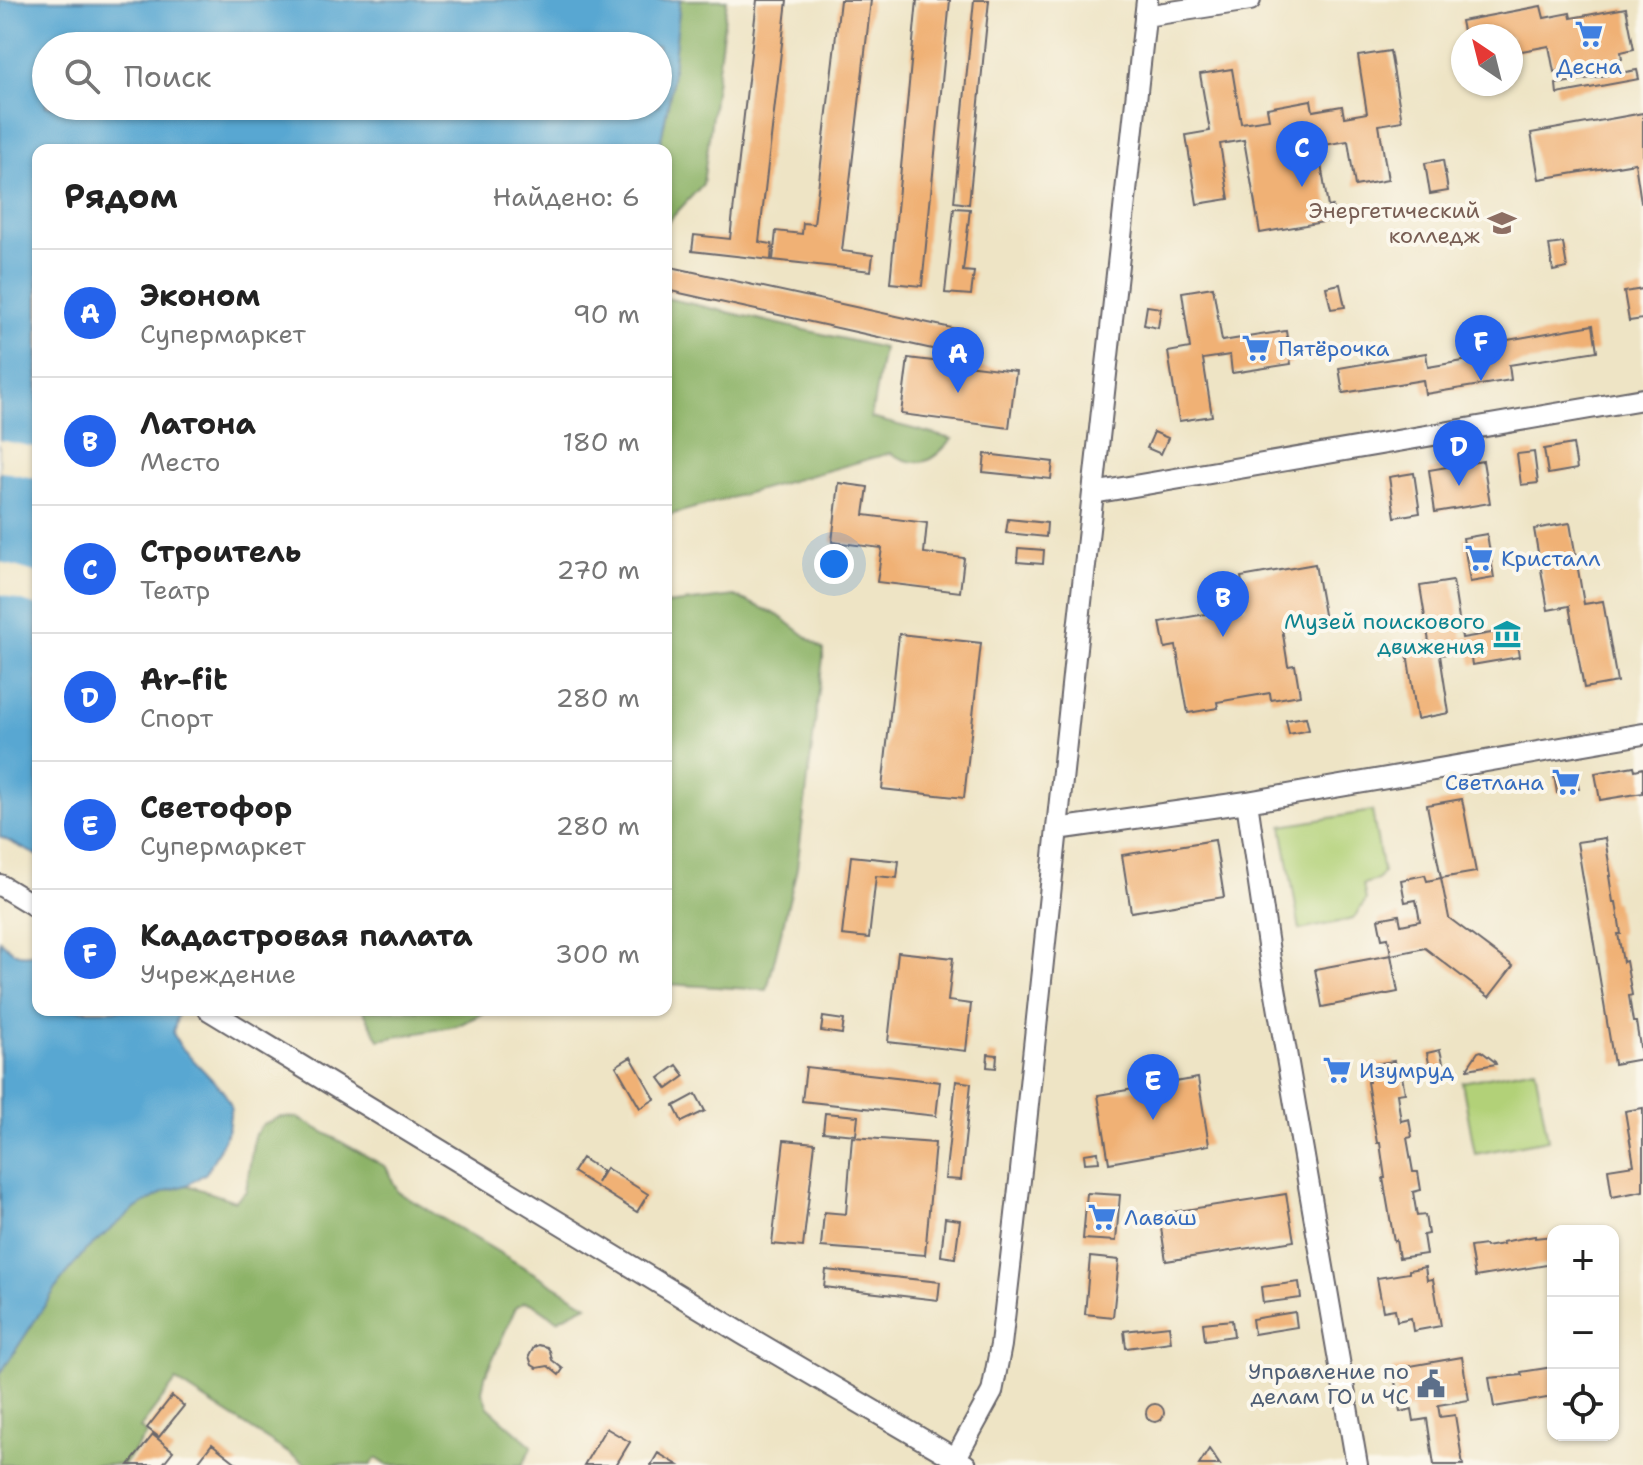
<!DOCTYPE html>
<html lang="ru">
<head>
<meta charset="utf-8">
<style>
	body { margin:0; font-family:"Shantell Sans",sans-serif; background:#f2f2f2; color:#222 }
	.controls { position:absolute; right:24px; bottom:24px; display:grid; overflow:hidden; border-radius:16px; box-shadow:0 2px 6px #0004 }
	.controls button { width:72px; height:72px; display:grid; place-items:center; padding:0; border:0; border-bottom:2px solid #e0e0e0; background:#fff; color:#222; font:40px sans-serif }
	.compass { position:absolute; left:1451px; top:24px; width:72px; height:72px; border-radius:50%; background:#fff; box-shadow:0 2px 6px #0004; rotate:325deg }
	.you { position:absolute; left:834px; top:564px; width:28px; height:28px; margin:-20px; border:6px solid #fff; border-radius:50%; background:#1a73e8; box-shadow:0 0 0 12px #1a73e833 }
	.badge { display:grid; place-items:center; width:52px; height:52px; border-radius:50%; background:#2563eb; color:#fff; font-size:26px; font-weight:700 }
	.pin { position:absolute; translate:-50% -66px; filter:drop-shadow(0 2px 4px #0008) }
	.pin::after { content:''; position:absolute; top:42px; width:28px; height:24px; background:inherit; clip-path:polygon(0 0,100% 0,50% 100%) }
	.list { margin:0; padding:0; list-style:none }
	h2 { display:flex; justify-content:space-between; align-items:center; height:104px; margin:0; padding:0 32px; font-size:34px }
	h2 small { font-size:26px; font-weight:400; color:#767676 }
	.list li { display:grid; grid-template-columns:52px 1fr auto; gap:24px; align-items:center; box-sizing:border-box; height:128px; padding:0 32px; border-top:2px solid #e0e0e0 }
	.list b { display:block; font-size:30px; white-space:nowrap }
	.list p { margin:0; font-size:26px; white-space:nowrap; color:#767676 }
	.list em { font-size:26px; font-style:normal; color:#767676 }
	.icon { flex:none; width:44px; height:44px; fill:none; stroke:currentColor; stroke-width:2; stroke-linecap:round; stroke-linejoin:round }
	.map { position:relative; flex:none; width:1643px; height:1465px; overflow:hidden }
	.search { position:absolute; background:#fff; box-shadow:0 2px 6px #0004; left:32px; top:32px; width:640px; height:88px; display:flex; align-items:center; gap:20px; box-sizing:border-box; padding:0 28px; border-radius:44px; color:#767676; font-size:30px }
	.panel { position:absolute; background:#fff; box-shadow:0 2px 6px #0004; left:32px; top:144px; width:640px; height:872px; border-radius:16px }
	.map>svg:first-child { display:block }
	.green { fill:#b2d178; stroke:#6a7a5a; stroke-width:2 }
	.forest { fill:#8db368; stroke:#586a52; stroke-width:2 }
	.water { fill:#58a7d2; stroke:#3d6486; stroke-width:2; fill-rule:evenodd }
	.pier { fill:#eee4c5 }
	.building { fill:#f0b174 }
	.lines { fill:none; stroke-linecap:round; stroke-linejoin:round }
	.minor-casing { stroke:#69666b; stroke-width:24 }
	.minor { stroke:#fff; stroke-width:20 }
	.labels { text-anchor:middle; dominant-baseline:central; stroke-width:8; stroke-linejoin:round; paint-order:stroke }
	.shop-label { font-size:22px; fill:#366cbe; stroke:#fbf7ec; text-anchor:start }
	.education-label { font-size:22px; fill:#785e54; stroke:#fbf7ec; text-anchor:end }
	.culture-label { font-size:22px; fill:#0d838f; stroke:#fbf7ec; text-anchor:end }
	.service-label { font-size:22px; fill:#4e5e75; stroke:#fbf7ec; text-anchor:end }
</style>
</head>
<body>
<div class="map">
<svg width="1643" height="1465" viewBox="0 0 1643 1465">
	<rect width="100%" height="100%" fill="#fbf7ec"/>
	<filter id="ink" filterUnits="userSpaceOnUse"><feTurbulence type="fractalNoise" baseFrequency=".0125" numOctaves="2"/><feDisplacementMap in="SourceGraphic" scale="16" xChannelSelector="R" yChannelSelector="G"/><feConvolveMatrix kernelMatrix="1 2 1 2 8 2 1 2 1" color-interpolation-filters="sRGB"/></filter>
	<filter id="wash" filterUnits="userSpaceOnUse"><feTurbulence type="fractalNoise" baseFrequency=".006" numOctaves="4" result="noise"/><feDisplacementMap in="SourceGraphic" scale="32" xChannelSelector="R" yChannelSelector="G"/><feGaussianBlur stdDeviation="1.8" result="paint"/><feColorMatrix in="noise" values="0 0 0 0 0 0 0 0 0 0 0 0 0 0 0 0 0 1.4 0 .05"/><feComposite in="paint" operator="in"/></filter>
	<g filter="url(#wash)">
		<rect width="100%" height="100%" fill="#eee4c5"/>
		<path class="green" d="M 1372,811 L 1383,872 L 1378,880 L 1363,884 L 1366,900 L 1353,919 L 1300,930 L 1282,826 Z
			M 1535,1068 L 1548,1140 L 1475,1154 L 1462,1082 Z"/>
		<path class="forest" d="M 680,0 L 727,0 L 703,184 L 666,224 L 666,150 L 659,150 L 671,89 Z
			M 666,298 L 883,348 L 871,418 L 952,439 C 931,463 920,470 890,453 L 666,516 Z
			M 735,596 L 778,615 L 824,650 L 797,868 L 767,990 L 666,984 L 666,604 Z
			M 363,1010 L 490,1010 L 457,1026 L 379,1040 Z
			M 280,1117 L 298,1118 L 386,1167 L 398,1192 L 587,1305 L 557,1320 L 534,1304 L 525,1302 L 516,1307 L 485,1376 L 482,1392 L 488,1407 L 532,1446 L 522,1465 L 387,1465 L 376,1458 L 371,1465 L 307,1465 L 176,1381 L 140,1428 L 147,1434 L 123,1465 L 0,1465 L 0,1374 L 60,1282 L 85,1251 L 136,1208 L 166,1191 L 187,1185 L 235,1201 L 246,1191 L 254,1136 L 263,1124 Z"/>
		<path class="water" d="M 0,0 L 680,0 L 671,89 L 659,150 L 38,150 L 38,856 L 0,837 ZM 46,46 L 658,46 L 658,106 L 46,106 Z
			M 0,940 C 14,954 18,958 38,952 L 38,1010 L 179,1010 L 173,1033 L 180,1046 L 224,1092 L 231,1106 L 228,1131 L 214,1159 L 206,1173 L 187,1185 L 166,1191 L 136,1208 L 85,1251 L 60,1282 L 0,1374 Z"/>
		<path class="pier" d="M 0,440 L 38,448 L 38,479 L 0,471 Z
			M 0,562 L 38,573 L 38,606 L 0,594 Z"/>
		<g id="blocks">
			<path class="building" d="M 757,0 L 787,0 L 759,242 L 772,244 L 771,260 L 692,251 L 694,235 L 730,239 Z
				M 840,0 L 871,0 L 842,251 L 873,255 L 871,271 L 773,260 L 776,231 L 802,234 L 803,223 L 814,224 Z
				M 917,0 L 950,0 L 922,286 L 890,283 Z
				M 974,0 L 989,0 L 969,204 L 954,202 Z
				M 1541,6 L 1544,18 L 1570,13 L 1571,18 L 1626,8 L 1634,49 L 1621,52 L 1622,59 L 1554,72 L 1549,46 L 1511,53 L 1511,36 L 1464,36 L 1461,21 Z
				M 1390,51 L 1402,121 L 1379,125 L 1388,180 L 1355,186 L 1348,141 L 1318,146 L 1328,207 L 1332,206 L 1335,220 L 1260,233 L 1244,140 L 1220,144 L 1229,199 L 1197,204 L 1186,135 L 1210,131 L 1200,74 L 1232,69 L 1241,123 L 1269,119 L 1267,108 L 1311,100 L 1313,111 L 1342,106 L 1344,117 L 1367,113 L 1358,56 Z
				M 1637,70 L 1639,79 L 1557,94 L 1556,84 Z
				M 1643,113 L 1643,202 L 1641,202 L 1635,163 L 1539,179 L 1531,133 Z
				M 1443,160 L 1448,191 L 1430,194 L 1425,163 Z
				M 954,208 L 970,209 L 963,271 L 974,272 L 971,295 L 945,293 Z
				M 1563,243 L 1567,268 L 1553,271 L 1549,245 Z
				M 671,267 L 970,332 L 964,356 L 666,290 Z
				M 1340,284 L 1345,307 L 1331,309 L 1326,287 Z
				M 1213,287 L 1222,341 L 1286,331 L 1291,364 L 1232,373 L 1230,355 L 1203,359 L 1212,416 L 1179,421 L 1168,352 L 1190,348 L 1182,292 Z
				M 1643,289 L 1643,319 L 1629,321 L 1624,292 Z
				M 1147,306 L 1161,308 L 1158,328 L 1144,325 Z
				M 1593,325 L 1597,351 L 1509,365 L 1511,380 L 1425,394 L 1423,380 L 1343,393 L 1339,368 L 1426,353 L 1428,367 L 1498,355 L 1496,342 Z
				M 908,358 L 1016,371 L 1009,428 L 901,414 Z
				M 1154,432 L 1168,438 L 1161,454 L 1147,448 Z
				M 1573,444 L 1577,469 L 1548,474 L 1544,449 Z
				M 1534,452 L 1538,483 L 1521,485 L 1517,454 Z
				M 985,454 L 1053,462 L 1051,479 L 983,472 Z
				M 1483,461 L 1490,503 L 1435,512 L 1429,470 Z
				M 1414,473 L 1420,513 L 1395,517 L 1389,477 Z
				M 839,483 L 868,487 L 864,515 L 927,523 L 924,553 L 964,558 L 960,592 L 877,582 L 882,548 L 832,542 Z
				M 1008,519 L 1047,523 L 1046,537 L 1006,533 Z
				M 1570,523 L 1584,604 L 1603,601 L 1617,682 L 1584,688 L 1569,606 L 1548,610 L 1534,529 Z
				M 1487,534 L 1494,578 L 1470,582 L 1463,538 Z
				M 1018,548 L 1044,550 L 1043,564 L 1017,562 Z
				M 1315,564 L 1325,620 L 1282,628 L 1288,666 L 1295,665 L 1300,695 L 1271,700 L 1270,693 L 1217,702 L 1218,708 L 1188,713 L 1176,646 L 1165,648 L 1160,622 L 1246,607 L 1241,577 Z
				M 1453,581 L 1462,638 L 1515,629 L 1519,657 L 1472,665 L 1469,646 L 1463,647 L 1464,651 L 1440,655 L 1449,713 L 1417,719 L 1406,646 L 1429,642 L 1420,586 Z
				M 899,634 L 981,643 L 964,798 L 882,789 Z
				M 1306,717 L 1309,730 L 1289,734 L 1286,720 Z
				M 1634,766 L 1635,770 L 1643,768 L 1643,793 L 1600,800 L 1595,773 Z
				M 1576,772 L 1579,789 L 1557,793 L 1554,775 Z
				M 1462,799 L 1476,872 L 1441,878 L 1427,805 Z
				M 1605,838 L 1611,876 L 1609,876 L 1613,902 L 1616,902 L 1621,934 L 1618,934 L 1623,962 L 1626,961 L 1632,995 L 1629,996 L 1633,1022 L 1636,1022 L 1642,1059 L 1614,1064 L 1577,842 Z
				M 1215,840 L 1224,897 L 1131,912 L 1122,855 Z
				M 851,856 L 899,861 L 897,878 L 876,876 L 869,938 L 842,935 Z
				M 1425,875 L 1427,881 L 1441,878 L 1449,918 L 1513,966 L 1489,997 L 1425,948 L 1391,955 L 1388,938 L 1382,939 L 1378,919 L 1399,915 L 1401,925 L 1420,921 L 1416,900 L 1405,902 L 1401,880 Z
				M 898,952 L 953,958 L 948,1001 L 971,1004 L 966,1051 L 888,1042 Z
				M 1391,955 L 1398,992 L 1322,1007 L 1315,969 Z
				M 823,1017 L 844,1020 L 842,1034 L 821,1031 Z
				M 1440,1050 L 1445,1071 L 1431,1074 L 1427,1053 Z
				M 1481,1051 L 1495,1062 L 1496,1064 L 1468,1069 L 1468,1067 L 1478,1052 Z
				M 988,1054 L 997,1055 L 996,1068 L 987,1067 Z
				M 631,1057 L 655,1099 L 640,1108 L 616,1066 Z
				M 1343,1058 L 1346,1079 L 1331,1082 L 1327,1061 Z
				M 1394,1061 L 1397,1077 L 1402,1076 L 1405,1093 L 1397,1094 L 1401,1121 L 1409,1119 L 1412,1137 L 1407,1138 L 1413,1172 L 1418,1172 L 1421,1190 L 1413,1192 L 1417,1216 L 1425,1215 L 1428,1234 L 1423,1235 L 1426,1254 L 1399,1258 L 1396,1240 L 1394,1241 L 1383,1178 L 1385,1178 L 1380,1143 L 1377,1143 L 1367,1082 L 1369,1082 L 1367,1065 Z
				M 677,1065 L 685,1076 L 667,1089 L 659,1078 Z
				M 806,1067 L 940,1082 L 936,1116 L 802,1101 Z
				M 1198,1078 L 1209,1145 L 1109,1163 L 1098,1095 Z
				M 956,1081 L 971,1083 L 961,1180 L 945,1179 Z
				M 696,1094 L 705,1111 L 682,1122 L 674,1106 Z
				M 1643,1108 L 1643,1191 L 1612,1197 L 1608,1169 L 1634,1165 L 1625,1111 Z
				M 825,1113 L 858,1116 L 856,1135 L 823,1132 Z
				M 852,1137 L 935,1143 L 925,1255 L 821,1247 L 824,1212 L 846,1214 Z
				M 784,1140 L 815,1143 L 803,1247 L 772,1244 Z
				M 1098,1152 L 1099,1162 L 1085,1163 L 1084,1154 Z
				M 582,1158 L 602,1171 L 597,1183 L 606,1168 L 648,1194 L 637,1212 L 573,1172 Z
				M 1087,1193 L 1120,1195 L 1116,1241 L 1083,1239 Z
				M 1286,1194 L 1294,1241 L 1166,1261 L 1159,1214 Z
				M 945,1218 L 960,1220 L 955,1258 L 941,1256 Z
				M 1535,1236 L 1535,1238 L 1553,1236 L 1553,1264 L 1475,1277 L 1470,1247 L 1485,1245 L 1486,1247 L 1503,1244 L 1502,1242 Z
				M 1090,1257 L 1119,1260 L 1113,1317 L 1085,1314 Z
				M 1425,1267 L 1427,1280 L 1433,1279 L 1441,1326 L 1413,1331 L 1411,1318 L 1397,1321 L 1395,1309 L 1383,1311 L 1377,1278 L 1409,1273 L 1409,1270 Z
				M 826,1270 L 940,1282 L 938,1300 L 824,1287 Z
				M 1299,1282 L 1301,1298 L 1263,1303 L 1261,1287 Z
				M 1295,1312 L 1297,1327 L 1254,1334 L 1252,1319 Z
				M 1232,1320 L 1234,1336 L 1205,1340 L 1203,1323 Z
				M 1169,1326 L 1171,1342 L 1126,1348 L 1124,1331 Z
				M 538,1345 L 547,1347 L 550,1351 L 552,1360 L 563,1369 L 559,1375 L 548,1366 L 537,1368 L 532,1365 L 529,1356 L 534,1347 Z
				M 1462,1357 L 1469,1400 L 1438,1405 L 1440,1417 L 1455,1415 L 1463,1465 L 1434,1465 L 1427,1419 L 1414,1421 L 1412,1409 L 1400,1412 L 1393,1369 Z
				M 1553,1367 L 1553,1397 L 1494,1407 L 1489,1378 L 1522,1375 L 1521,1372 Z
				M 172,1396 L 184,1406 L 159,1437 L 147,1428 Z
				M1146 1413a9 9 0 1 1 18 0a9 9 0 1 1-18 0Z
				M 606,1428 L 630,1442 L 616,1465 L 584,1465 Z
				M 153,1435 L 173,1451 L 162,1465 L 129,1465 Z
				M 212,1444 L 239,1465 L 202,1465 L 198,1462 Z
				M 1209,1449 L 1220,1465 L 1199,1465 Z
				M 658,1453 L 678,1465 L 651,1465 Z"/>
		</g>
	</g>
	<g filter="url(#ink)">
		<use href="#blocks" fill-opacity="0" stroke="#69666b" stroke-width="2"/>
		<g class="lines">
			<defs>
				<path id="minor" d="M 1145,16 L 1250,0
					M 1093,493 L 1643,399
					M 1247,802 L 1270,959 L 1357,1465
					M 1057,829 L 1247,802 L 1643,734
					M 0,885 L 38,908
					M 209,1010 L 743,1334 L 966,1465
					M 952,1465 L 992,1392 L 1001,1345 L 1020,1180 L 1075,657 L 1147,0"/>
			</defs>
			<use href="#minor" class="minor-casing"/>
			<use href="#minor" class="minor"/>
		</g>
	</g>
	<defs>
		<symbol id="supermarket-bare" viewBox="-9 -9 18 18"><path d="M-6-5.5h2.5l.6 2H6L4.5 2H-2.5L-4.4-4H-6ZM-1.5 3.2a1.3 1.3 0 1 0 .1 0ZM3 3.2a1.3 1.3 0 1 0 .1 0Z" fill="#3f7fe0" stroke="#fbf7ec" stroke-width="2.5" paint-order="stroke"/></symbol>
		<symbol id="university-bare" viewBox="-9 -9 18 18"><path d="M0-5L7-2L0 1L-7-2ZM-4 1L0 2.5L4 1V4Q0 6-4 4Z" fill="#8d6e63" stroke="#fbf7ec" stroke-width="2.5" paint-order="stroke"/></symbol>
		<symbol id="museum-bare" viewBox="-9 -9 18 18"><path d="M0-6L6-3V-2H-6V-3ZM-5-1h2V3h-2ZM-1-1h2V3h-2ZM3-1h2V3H3ZM-6 4H6V6H-6Z" fill="#0f9aa8" stroke="#fbf7ec" stroke-width="2.5" paint-order="stroke"/></symbol>
		<symbol id="civic-bare" viewBox="-9 -9 18 18"><path d="M-.6-6.5H3V-4.5H.6V-3L4-1V1h2V6H-6V1h2V-1L-.6-3ZM-1.2 2.5V6h2.4V2.5Z" fill="#5c6f8a" stroke="#fbf7ec" stroke-width="2.5" paint-order="stroke"/></symbol>
	</defs>
	<g fill-rule="evenodd">
		<use href="#supermarket-bare" x="1569" y="14" width="40" height="40"/>
		<use href="#university-bare" x="1482" y="203" width="40" height="40"/>
		<use href="#supermarket-bare" x="1236" y="328" width="40" height="40"/>
		<use href="#supermarket-bare" x="1459" y="538" width="40" height="40"/>
		<use href="#museum-bare" x="1487" y="614" width="40" height="40"/>
		<use href="#supermarket-bare" x="1546" y="762" width="40" height="40"/>
		<use href="#supermarket-bare" x="1317" y="1050" width="40" height="40"/>
		<use href="#supermarket-bare" x="1082" y="1197" width="40" height="40"/>
		<use href="#civic-bare" x="1411" y="1364" width="40" height="40"/>
	</g>
	<g class="labels">
		<g class="shop-label">
			<text x="1589" y="66" text-anchor="middle">Десна</text>
			<text x="1278" y="348">Пятёрочка</text>
			<text x="1501" y="558">Кристалл</text>
			<text x="1544" y="782" text-anchor="end">Светлана</text>
			<text x="1359" y="1070">Изумруд</text>
			<text x="1124" y="1217">Лаваш</text>
		</g>
		<g class="education-label">
			<text x="1480" y="210">Энергетический<tspan x="1480" dy="25">колледж</tspan></text>
		</g>
		<g class="culture-label">
			<text x="1485" y="621">Музей поискового<tspan x="1485" dy="25">движения</tspan></text>
		</g>
		<g class="service-label">
			<text x="1409" y="1371">Управление по<tspan x="1409" dy="25">делам ГО и ЧС</tspan></text>
		</g>
	</g>
</svg>
<div class="controls">
<button>+</button>
<button>−</button>
<button><svg class="icon" aria-label="locate" viewBox="0 0 24 24"><circle cx="12" cy="12" r="6"/><path d="M12 2v4M12 18v4M2 12h4M18 12h4"/></svg></button>
</div>
<svg class="compass" viewBox="-18 -18 36 36"><path d="M0-13l5 13h-10z" fill="#e53935"/><path d="M0 13l5-13h-10z" fill="#767676"/></svg>
<div class="you"></div>
<div class="pin badge" style="left:958px;top:393px">A</div>
<div class="pin badge" style="left:1223px;top:637px">B</div>
<div class="pin badge" style="left:1302px;top:187px">C</div>
<div class="pin badge" style="left:1459px;top:486px">D</div>
<div class="pin badge" style="left:1153px;top:1120px">E</div>
<div class="pin badge" style="left:1481px;top:381px">F</div>
<div class="search"><svg class="icon" aria-label="search" viewBox="0 0 24 24"><circle cx="10" cy="10" r="6"/><path d="M15 15l6 6"/></svg>Поиск</div>
<section class="panel">
<h2>Рядом<small>Найдено: 6</small></h2>
<ul class="list">
<li><span class="badge">A</span><div><b>Эконом</b><p>Супермаркет</p></div><em>90 m</em></li>
<li><span class="badge">B</span><div><b>Латона</b><p>Место</p></div><em>180 m</em></li>
<li><span class="badge">C</span><div><b>Строитель</b><p>Театр</p></div><em>270 m</em></li>
<li><span class="badge">D</span><div><b>Ar-fit</b><p>Спорт</p></div><em>280 m</em></li>
<li><span class="badge">E</span><div><b>Светофор</b><p>Супермаркет</p></div><em>280 m</em></li>
<li><span class="badge">F</span><div><b>Кадастровая палата</b><p>Учреждение</p></div><em>300 m</em></li>
</ul>
</section>
</div>
</body>
</html>
